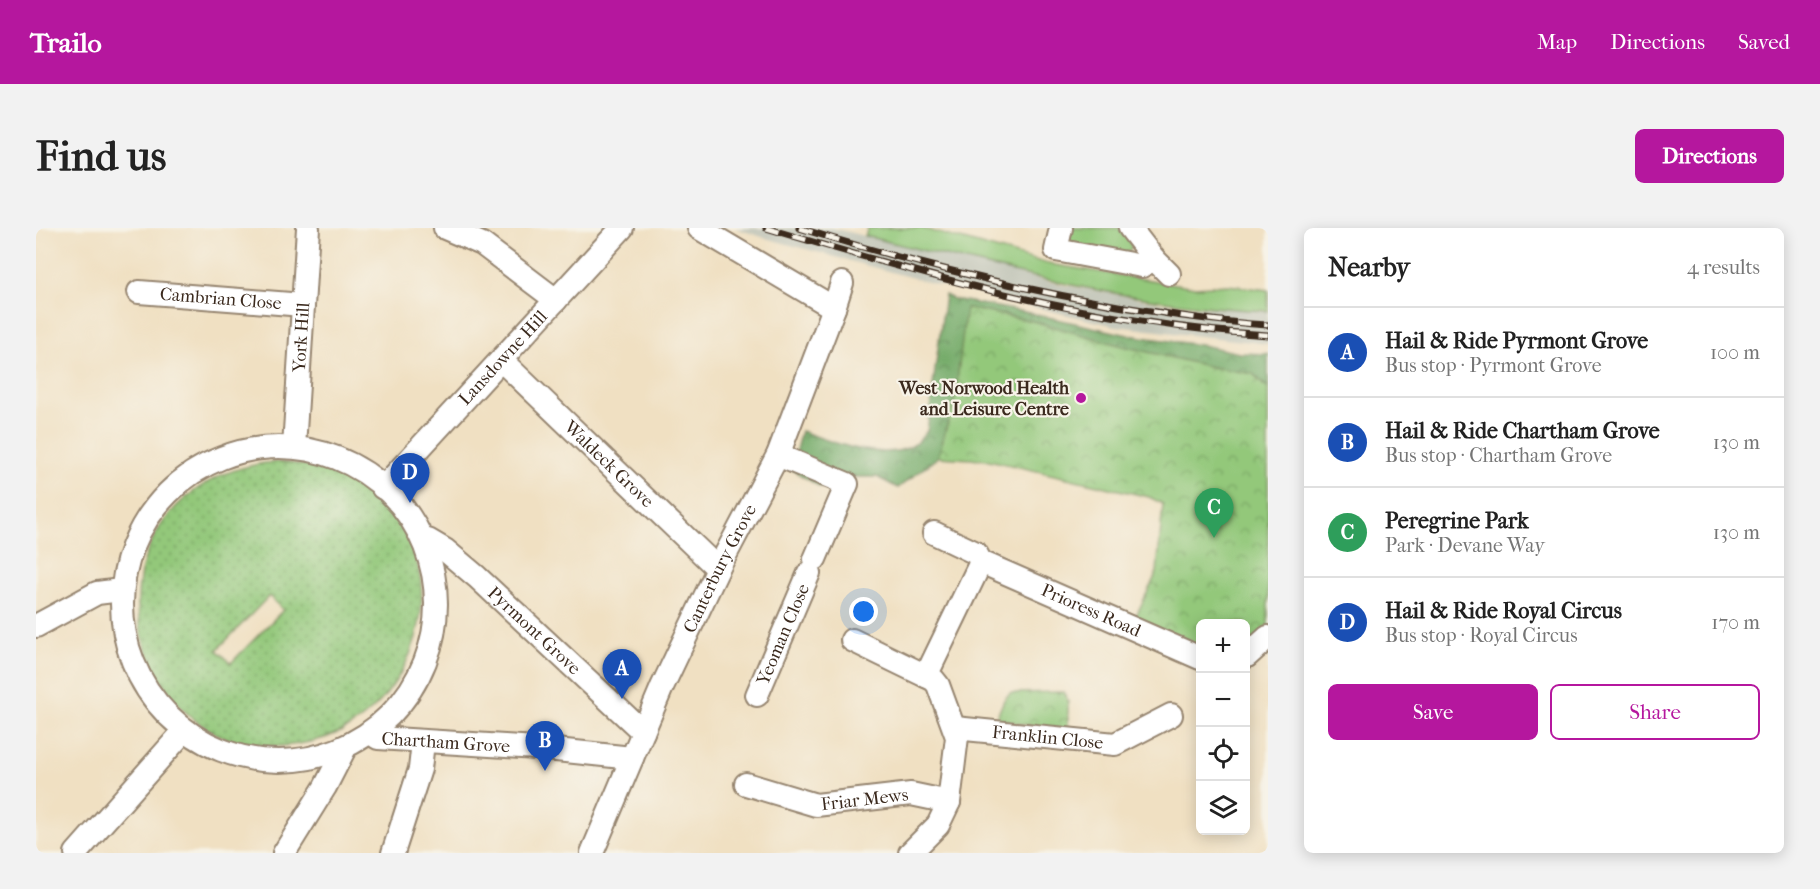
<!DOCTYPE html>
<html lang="en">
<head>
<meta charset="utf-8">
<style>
	body { margin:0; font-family:"IM FELL French Canon",serif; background:#f2f2f2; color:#222 }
	.controls { position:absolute; right:18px; bottom:18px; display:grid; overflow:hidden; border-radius:9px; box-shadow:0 3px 15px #0003 }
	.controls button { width:54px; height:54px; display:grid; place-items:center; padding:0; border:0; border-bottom:2px solid #e0e0e0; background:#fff; color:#222; font:30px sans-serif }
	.you { position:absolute; left:828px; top:384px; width:21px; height:21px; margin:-15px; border:4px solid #fff; border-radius:50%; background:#1a73e8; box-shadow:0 0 0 9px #1a73e833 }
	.badge { display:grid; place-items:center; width:39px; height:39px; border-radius:50%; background:#b5179e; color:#fff; font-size:20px; font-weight:700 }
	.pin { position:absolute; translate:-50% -50px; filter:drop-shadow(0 2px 3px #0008) }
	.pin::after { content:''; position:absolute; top:32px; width:21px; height:18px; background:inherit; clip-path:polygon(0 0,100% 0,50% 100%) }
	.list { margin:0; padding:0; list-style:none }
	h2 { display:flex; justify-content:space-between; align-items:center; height:78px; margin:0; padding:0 24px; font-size:26px }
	h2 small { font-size:20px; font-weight:400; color:#767676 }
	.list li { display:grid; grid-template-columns:39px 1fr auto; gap:18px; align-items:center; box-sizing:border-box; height:90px; padding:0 24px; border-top:2px solid #e0e0e0 }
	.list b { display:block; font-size:22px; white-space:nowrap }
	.list p { margin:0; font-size:20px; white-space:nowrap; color:#767676 }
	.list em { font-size:20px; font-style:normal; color:#767676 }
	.actions { display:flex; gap:12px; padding:18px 24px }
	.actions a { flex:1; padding:14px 0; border:2px solid #b5179e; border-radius:9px; text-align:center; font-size:21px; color:#b5179e }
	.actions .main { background:#b5179e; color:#fff }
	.icon { flex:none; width:33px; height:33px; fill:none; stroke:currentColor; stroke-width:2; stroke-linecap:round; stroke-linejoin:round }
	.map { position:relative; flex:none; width:1232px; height:625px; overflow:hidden; border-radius:9px }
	header { display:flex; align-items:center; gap:36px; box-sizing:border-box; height:84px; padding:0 30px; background:#b5179e; color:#fff }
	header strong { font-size:28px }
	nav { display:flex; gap:33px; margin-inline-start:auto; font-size:21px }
	.intro { display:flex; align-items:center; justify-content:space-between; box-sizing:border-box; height:144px; padding:0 36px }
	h1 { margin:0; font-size:42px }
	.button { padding:15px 27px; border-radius:9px; background:#b5179e; color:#fff; font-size:21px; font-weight:700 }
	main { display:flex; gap:36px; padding:0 36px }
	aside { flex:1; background:#fff; border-radius:9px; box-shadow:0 3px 15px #0003 }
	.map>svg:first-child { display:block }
	.railway { fill:#c3c6b9 }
	.grass { fill:#93c87a; stroke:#67794c; stroke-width:1.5 }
	.forest { fill:url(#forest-crowns); stroke:#586b44; stroke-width:1.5 }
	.park { fill:url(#park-crowns); stroke:#67794c; stroke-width:1.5 }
	.garden { fill:url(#garden-dots); stroke:#67794c; stroke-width:1.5; fill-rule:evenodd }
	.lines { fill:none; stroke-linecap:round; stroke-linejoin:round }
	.minor-casing { stroke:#968570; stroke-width:26 }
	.minor { stroke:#fff; stroke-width:22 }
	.rail-casing { stroke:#3b2a1e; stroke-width:7 }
	.rail { stroke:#f7f3e8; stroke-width:4.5; stroke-dasharray:14; stroke-linecap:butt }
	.poi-dot { fill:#b5179e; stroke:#f7f3e8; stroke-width:2 }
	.labels { text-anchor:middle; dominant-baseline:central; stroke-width:4.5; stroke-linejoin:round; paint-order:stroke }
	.street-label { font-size:18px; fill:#3b2a1e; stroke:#f7f3e8 }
	.poi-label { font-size:18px; font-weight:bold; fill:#3b2a1e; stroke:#f7f3e8; text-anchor:end }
</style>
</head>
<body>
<header>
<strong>Trailo</strong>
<nav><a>Map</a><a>Directions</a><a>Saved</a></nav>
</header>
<div class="intro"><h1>Find us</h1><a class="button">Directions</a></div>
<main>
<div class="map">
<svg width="1232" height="625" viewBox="0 0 1232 625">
	<defs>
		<pattern id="forest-crowns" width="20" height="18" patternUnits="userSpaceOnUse" patternTransform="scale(1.5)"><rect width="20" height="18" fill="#76ac6a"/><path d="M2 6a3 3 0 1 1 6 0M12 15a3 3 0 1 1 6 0" fill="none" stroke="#628c57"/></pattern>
		<pattern id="park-crowns" width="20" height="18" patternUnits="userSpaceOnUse" patternTransform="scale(1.5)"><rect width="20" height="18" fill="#93c87a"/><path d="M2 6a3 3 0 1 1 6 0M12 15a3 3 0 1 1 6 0" fill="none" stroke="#79a363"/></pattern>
		<pattern id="garden-dots" width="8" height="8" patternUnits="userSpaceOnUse" patternTransform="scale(1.5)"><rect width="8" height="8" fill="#93c87a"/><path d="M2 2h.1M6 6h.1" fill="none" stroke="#79a363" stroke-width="1.8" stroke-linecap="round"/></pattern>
	</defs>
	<rect width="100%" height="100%" fill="#f7f3e8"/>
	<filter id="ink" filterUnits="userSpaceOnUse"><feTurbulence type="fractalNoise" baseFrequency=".0167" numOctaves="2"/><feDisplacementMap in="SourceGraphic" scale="12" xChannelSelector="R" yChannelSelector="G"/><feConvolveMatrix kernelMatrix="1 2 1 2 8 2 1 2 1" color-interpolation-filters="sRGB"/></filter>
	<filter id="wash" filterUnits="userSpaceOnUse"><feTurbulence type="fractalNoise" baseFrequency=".008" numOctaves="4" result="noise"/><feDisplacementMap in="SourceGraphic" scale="24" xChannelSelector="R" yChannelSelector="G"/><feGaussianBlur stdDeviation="1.35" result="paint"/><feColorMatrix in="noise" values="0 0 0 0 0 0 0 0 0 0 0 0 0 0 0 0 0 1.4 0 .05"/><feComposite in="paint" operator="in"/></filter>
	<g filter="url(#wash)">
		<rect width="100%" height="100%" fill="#f0e0c2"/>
		<path class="railway" d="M 699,0 L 796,0 L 1027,57 L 1144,78 L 1232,84 L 1232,116 L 1079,98 L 903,57 L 729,10 Z"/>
		<path class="grass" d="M 832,0 L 885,0 L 1013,36 L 1159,59 L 1192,57 L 1232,62 L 1232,83 C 1095,77 962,41 829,8 Z
			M 1029,0 L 1083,0 L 1096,17 L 1094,22 L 1089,26 L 1029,15 Z"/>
		<path class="forest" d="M 909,67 L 917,71 L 994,85 L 1092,107 L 1171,118 L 1203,125 L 1232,126 L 1232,160 L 1217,146 L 1175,139 L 1086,118 L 996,93 L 931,80 L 919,170 L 902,229 L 862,260 L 841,249 L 815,249 L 784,259 L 755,241 L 765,203 C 795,214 844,233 874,219 C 881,216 887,208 891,203 Z"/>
		<path class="park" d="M 930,80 L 996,93 L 1086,118 L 1175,139 L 1217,146 L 1228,158 L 1232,160 L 1232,427 L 1230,429 L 1210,425 L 1210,395 L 1164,395 L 1164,420 L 1097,394 L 1121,344 L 1127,276 L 1113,269 L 953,232 L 902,229 L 919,170 Z
			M 1028,464 L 1032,473 L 1032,501 L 996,498 L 960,491 L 968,472 L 974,465 Z"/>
		<path class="garden" d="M 239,234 C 264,234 286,240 309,251 C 388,289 407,378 361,451 C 348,472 328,492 306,503 C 287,512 265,517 244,518 C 200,521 161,502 135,467 C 61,369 118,244 239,234 ZM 233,368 L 247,382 L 195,435 L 181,422 Z"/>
	</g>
	<g filter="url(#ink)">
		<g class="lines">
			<defs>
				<g id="minor">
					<path d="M 409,0 L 446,16 L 520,72"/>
					<path d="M 663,0 L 798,80"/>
					<path d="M 1025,0 L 1020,22 L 1106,38 L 1118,31"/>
					<path d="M 1094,0 L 1118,31 L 1133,46"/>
					<path id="s1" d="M 103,64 L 267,77"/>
					<path id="s2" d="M 465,132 L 676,335 L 683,339"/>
					<circle cx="243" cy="376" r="157"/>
					<path id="s3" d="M 258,219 L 272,0"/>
					<path d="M 742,227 L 811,256 L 779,331"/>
					<path id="s4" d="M 347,260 L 586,0"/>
					<path id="s5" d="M 898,305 L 940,325 L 945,334 L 1164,430"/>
					<path id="s6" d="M 392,312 L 409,322 L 441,349 L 607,504"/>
					<path d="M 0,398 L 61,365 L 85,362"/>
					<path d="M 816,412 L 890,448"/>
					<path d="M 1211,428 L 1232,409"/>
					<path id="s7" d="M 721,467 L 773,345"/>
					<path id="s8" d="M 919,500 L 1079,516 L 1135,487"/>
					<path id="s9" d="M 334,504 L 342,510 L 501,520 L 596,530"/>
					<path id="s10" d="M 710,556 L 780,577 L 875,566 L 913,574"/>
					<path d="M 40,625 L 148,503"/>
					<path d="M 248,625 L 289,559 L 309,520"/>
					<path d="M 357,625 L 384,541 L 387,514"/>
					<path id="s11" d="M 556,625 L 626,459 L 683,339 L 742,227 L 798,80 L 806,55"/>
					<path d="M 874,625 L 902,597 L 913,574 L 921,509 L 902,457 L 898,452 L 890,448 L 945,334"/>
				</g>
			</defs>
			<use href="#minor" class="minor-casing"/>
			<use href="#minor" class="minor"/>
			<defs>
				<path id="rail" d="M 730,0 C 894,49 1060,97 1232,107
					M 763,0 C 868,33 974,59 1082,78 C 1132,86 1182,94 1232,97"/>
			</defs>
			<use href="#rail" class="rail-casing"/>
			<use href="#rail" class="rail"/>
		</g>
	</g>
	<circle class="poi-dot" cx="1045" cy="170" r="6"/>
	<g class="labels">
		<g class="street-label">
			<text stroke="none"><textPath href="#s1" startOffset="82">Cambrian Close</textPath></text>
			<text stroke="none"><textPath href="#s3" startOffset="110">York Hill</textPath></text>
			<text stroke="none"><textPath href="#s4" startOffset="177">Lansdowne Hill</textPath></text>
			<text stroke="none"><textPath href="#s2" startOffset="150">Waldeck Grove</textPath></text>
			<text stroke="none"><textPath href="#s11" startOffset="312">Canterbury Grove</textPath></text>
			<text stroke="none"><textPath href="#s5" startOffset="177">Prioress Road</textPath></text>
			<text stroke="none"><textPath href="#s6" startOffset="140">Pyrmont Grove</textPath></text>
			<text stroke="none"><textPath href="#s7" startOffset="66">Yeoman Close</textPath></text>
			<text stroke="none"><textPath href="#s8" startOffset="93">Franklin Close</textPath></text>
			<text stroke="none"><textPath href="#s9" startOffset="78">Chartham Grove</textPath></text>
			<text stroke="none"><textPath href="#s10" startOffset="122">Friar Mews</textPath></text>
		</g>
		<g class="poi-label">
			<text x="1033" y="160">West Norwood Health<tspan x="1033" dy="21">and Leisure Centre</tspan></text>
		</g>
	</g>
</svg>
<div class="controls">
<button>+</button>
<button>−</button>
<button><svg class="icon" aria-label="locate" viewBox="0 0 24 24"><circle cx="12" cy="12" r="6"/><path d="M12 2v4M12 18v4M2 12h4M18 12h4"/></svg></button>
<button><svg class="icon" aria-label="layers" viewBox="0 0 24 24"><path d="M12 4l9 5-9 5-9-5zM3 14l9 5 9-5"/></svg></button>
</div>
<div class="you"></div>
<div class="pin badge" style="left:586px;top:471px;background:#1a4fb4">A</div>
<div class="pin badge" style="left:509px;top:543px;background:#1a4fb4">B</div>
<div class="pin badge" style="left:1178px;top:310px;background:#2e9e5b">C</div>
<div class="pin badge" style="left:374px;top:275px;background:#1a4fb4">D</div>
</div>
<aside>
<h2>Nearby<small>4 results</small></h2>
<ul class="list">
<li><span class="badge" style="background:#1a4fb4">A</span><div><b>Hail &amp; Ride Pyrmont Grove</b><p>Bus stop · Pyrmont Grove</p></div><em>100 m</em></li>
<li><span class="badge" style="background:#1a4fb4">B</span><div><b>Hail &amp; Ride Chartham Grove</b><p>Bus stop · Chartham Grove</p></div><em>130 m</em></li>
<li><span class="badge" style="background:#2e9e5b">C</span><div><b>Peregrine Park</b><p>Park · Devane Way</p></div><em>130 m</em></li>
<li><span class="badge" style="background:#1a4fb4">D</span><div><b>Hail &amp; Ride Royal Circus</b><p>Bus stop · Royal Circus</p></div><em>170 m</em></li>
</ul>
<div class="actions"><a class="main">Save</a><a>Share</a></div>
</aside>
</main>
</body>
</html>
